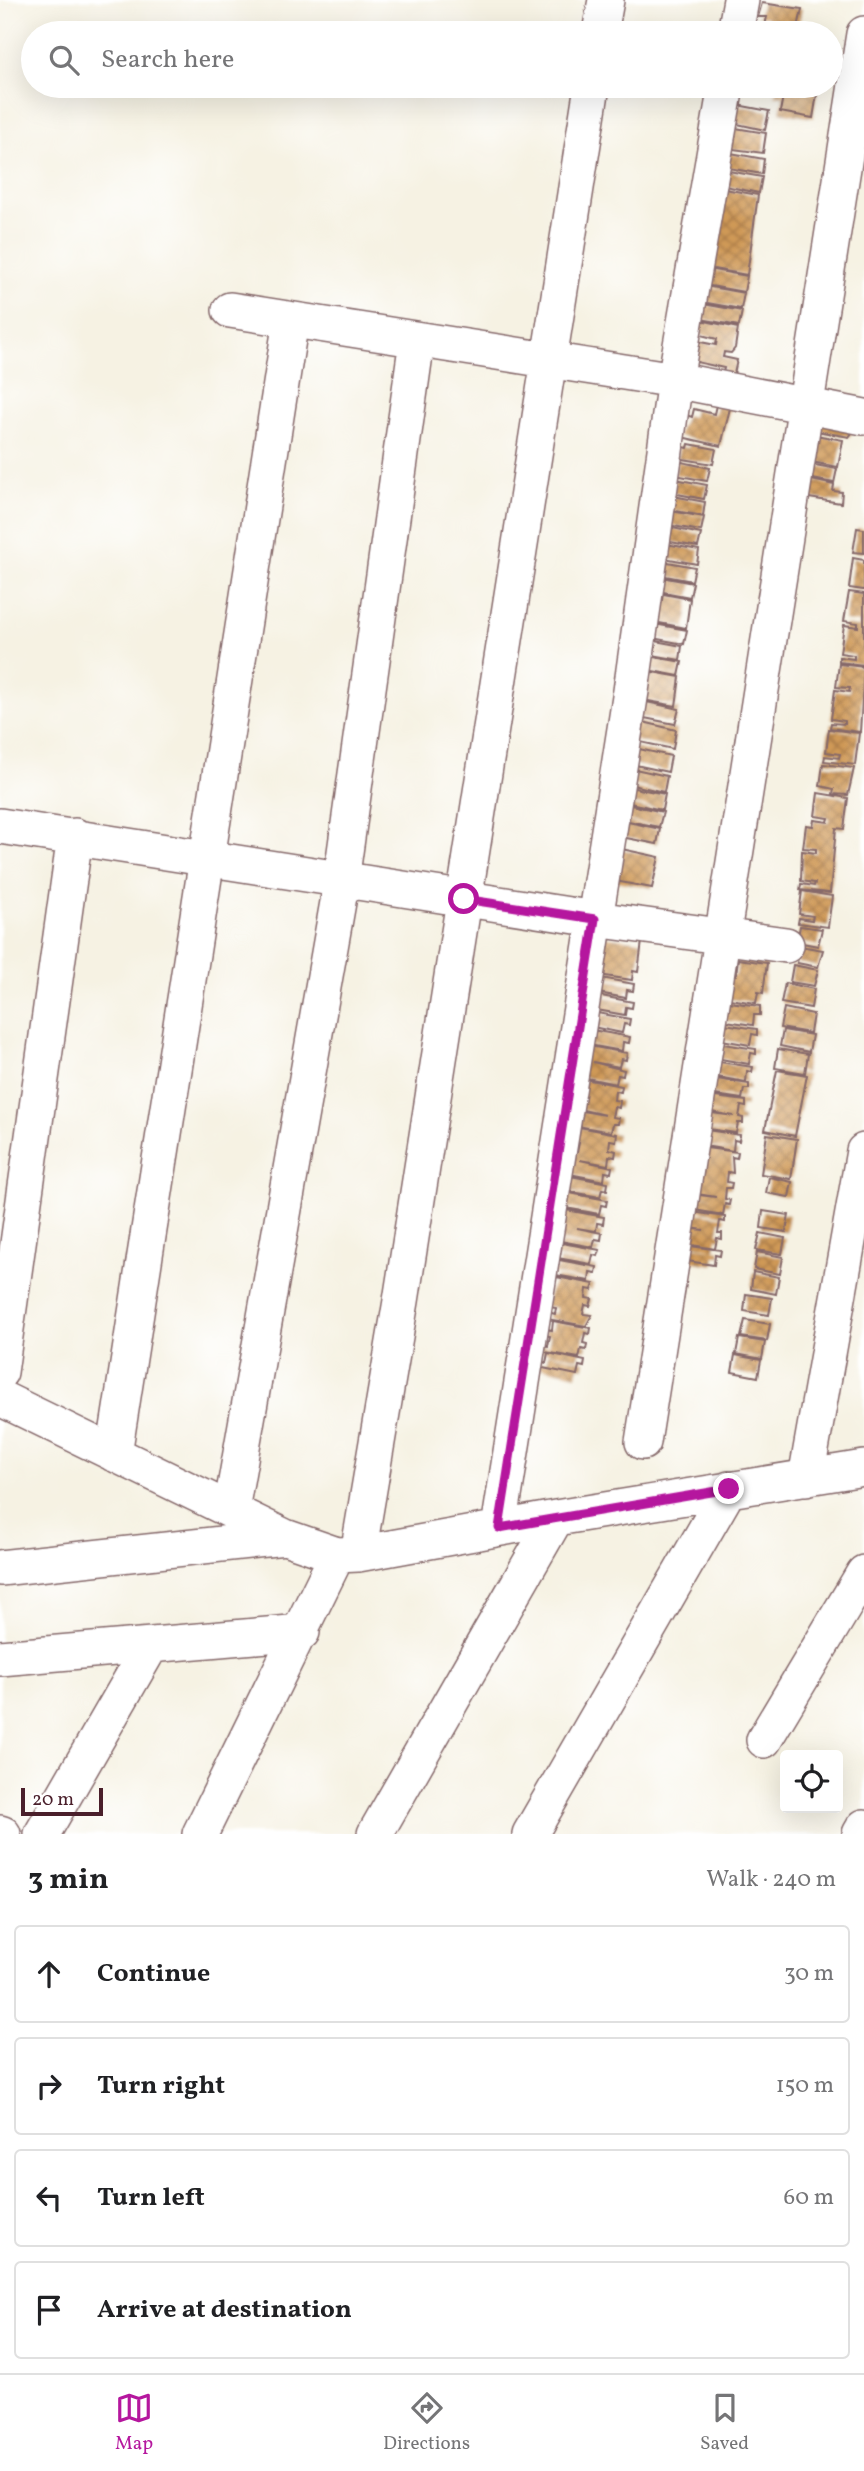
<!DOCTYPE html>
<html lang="en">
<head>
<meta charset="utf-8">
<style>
	body { margin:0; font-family:Vollkorn,serif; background:#f2f2f2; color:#202124 }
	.controls { position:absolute; right:21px; bottom:21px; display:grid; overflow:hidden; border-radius:7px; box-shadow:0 7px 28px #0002 }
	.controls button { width:63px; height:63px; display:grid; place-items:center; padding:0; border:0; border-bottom:2px solid #e0e0e0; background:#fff; color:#202124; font:35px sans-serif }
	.scale { position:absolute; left:21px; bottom:18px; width:82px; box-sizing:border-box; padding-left:7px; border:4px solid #4a1f2b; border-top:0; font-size:19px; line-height:24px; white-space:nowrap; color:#4a1f2b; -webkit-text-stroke:5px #fff; paint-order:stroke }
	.stop { position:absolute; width:21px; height:21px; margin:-16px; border:5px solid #b5179e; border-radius:50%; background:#fff }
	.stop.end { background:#b5179e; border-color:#fff; box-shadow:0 2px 7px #0008 }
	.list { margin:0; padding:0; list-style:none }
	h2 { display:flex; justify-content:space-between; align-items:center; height:91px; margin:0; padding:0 28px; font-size:30px }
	h2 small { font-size:23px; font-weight:400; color:#757577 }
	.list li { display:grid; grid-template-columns:46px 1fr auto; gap:21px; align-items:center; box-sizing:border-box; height:98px; margin:0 14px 14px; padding:0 14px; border:2px solid #e0e0e0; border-radius:7px }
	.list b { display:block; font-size:26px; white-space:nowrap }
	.list em { font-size:23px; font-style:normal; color:#757577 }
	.icon { flex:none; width:38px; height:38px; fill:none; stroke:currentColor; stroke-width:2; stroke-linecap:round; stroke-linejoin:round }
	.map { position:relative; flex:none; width:864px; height:1834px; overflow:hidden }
	.search { position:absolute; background:#fff; box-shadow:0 7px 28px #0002; left:21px; right:21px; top:21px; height:77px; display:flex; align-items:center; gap:18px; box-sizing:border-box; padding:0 24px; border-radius:38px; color:#757577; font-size:26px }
	.sheet { height:539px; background:#fff }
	nav { display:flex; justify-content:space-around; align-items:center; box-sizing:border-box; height:98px; border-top:2px solid #e0e0e0; background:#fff; font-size:19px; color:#757577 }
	nav a { display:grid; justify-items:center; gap:4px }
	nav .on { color:#b5179e }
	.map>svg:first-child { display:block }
	.building { fill:url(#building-cross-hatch) }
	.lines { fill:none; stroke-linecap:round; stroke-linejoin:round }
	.minor-casing { stroke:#86696b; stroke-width:38 }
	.minor { stroke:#fff; stroke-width:35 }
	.route { stroke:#b5179e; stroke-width:9 }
</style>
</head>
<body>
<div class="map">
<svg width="864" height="1834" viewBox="0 0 864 1834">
	<defs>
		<pattern id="building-cross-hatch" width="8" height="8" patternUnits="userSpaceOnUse" patternTransform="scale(1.75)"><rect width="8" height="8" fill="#cf9957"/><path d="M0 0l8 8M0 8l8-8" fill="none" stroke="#aa7c48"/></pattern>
	</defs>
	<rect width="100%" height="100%" fill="#fff"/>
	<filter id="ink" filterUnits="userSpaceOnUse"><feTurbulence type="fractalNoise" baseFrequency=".0143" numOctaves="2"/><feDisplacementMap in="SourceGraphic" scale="14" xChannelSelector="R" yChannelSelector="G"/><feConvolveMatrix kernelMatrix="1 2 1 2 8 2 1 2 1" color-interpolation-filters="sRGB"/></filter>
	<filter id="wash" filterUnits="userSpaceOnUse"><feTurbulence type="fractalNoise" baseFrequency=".00686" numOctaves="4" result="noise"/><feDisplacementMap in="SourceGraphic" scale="28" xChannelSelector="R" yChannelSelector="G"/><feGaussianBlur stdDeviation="1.57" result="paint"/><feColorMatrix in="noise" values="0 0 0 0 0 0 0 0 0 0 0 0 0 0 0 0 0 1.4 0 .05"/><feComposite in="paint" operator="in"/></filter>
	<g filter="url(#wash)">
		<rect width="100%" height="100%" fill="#f6f2e3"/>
		<g id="blocks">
			<path class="building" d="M 762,3 L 802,9 L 797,33 L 763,33 L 767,17 L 758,17 Z
				M 778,86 L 818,88 L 813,118 L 780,112 L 783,96 L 775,96 Z
				M 732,104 L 769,111 L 765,130 L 728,122 Z
				M 729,127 L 766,133 L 763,153 L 725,148 Z
				M 725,152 L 764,159 L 762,174 L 723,167 Z
				M 723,170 L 762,177 L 759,193 L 720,185 Z
				M 719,188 L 758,195 L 747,275 L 708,268 Z
				M 708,269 L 747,276 L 744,292 L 705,285 Z
				M 705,286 L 744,293 L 741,309 L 702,302 Z
				M 703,304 L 742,311 L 739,326 L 701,319 Z
				M 700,320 L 738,328 L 735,348 L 731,353 L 724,352 L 723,357 L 737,360 L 732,383 L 721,381 L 724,368 L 692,361 L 695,341 L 716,345 L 717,339 L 697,334 Z
				M 716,405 L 730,408 L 721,446 L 677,436 L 686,415 L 692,417 L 694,409 L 714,414 Z
				M 813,417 L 858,425 L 849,437 L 811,430 Z
				M 810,434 L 843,440 L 838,467 L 806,461 Z
				M 689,444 L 716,449 L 713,464 L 677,458 L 679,446 L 688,448 Z
				M 677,461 L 710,468 L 707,481 L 675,475 Z
				M 804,463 L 837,469 L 834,483 L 802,477 Z
				M 798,477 L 834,485 L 833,491 L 842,492 L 841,503 L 796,496 Z
				M 675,479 L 707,485 L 704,499 L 672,493 Z
				M 673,496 L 705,502 L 703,516 L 670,510 Z
				M 671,511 L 704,517 L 701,531 L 668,525 Z
				M 668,527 L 701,534 L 698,547 L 665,541 Z
				M 857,528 L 864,529 L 864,553 L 853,552 Z
				M 666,544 L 699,550 L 697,564 L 664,558 Z
				M 853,558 L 864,560 L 864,590 L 849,588 Z
				M 662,561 L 695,567 L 692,581 L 660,575 Z
				M 661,577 L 693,583 L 690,597 L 658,591 Z
				M 849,592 L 864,594 L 864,665 L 839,662 L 839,657 L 854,659 L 854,655 L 840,653 L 844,625 L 858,627 L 858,623 L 844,621 Z
				M 658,593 L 690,599 L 686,628 L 654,622 Z
				M 654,624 L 687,630 L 684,644 L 652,638 Z
				M 650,640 L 682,646 L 680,660 L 647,654 Z
				M 649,656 L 682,662 L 679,676 L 647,670 Z
				M 839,664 L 864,667 L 860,732 L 830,728 L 831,723 L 845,724 L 845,721 L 831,719 L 835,690 L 849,692 L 850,688 L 836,687 Z
				M 647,671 L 680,677 L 676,706 L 643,700 Z
				M 637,700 L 679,709 L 675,724 L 634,716 Z
				M 635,720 L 676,730 L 673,749 L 631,740 Z
				M 829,729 L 859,733 L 855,765 L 824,761 L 825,756 L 839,758 L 840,754 L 826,752 Z
				M 630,747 L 671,756 L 668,772 L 626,763 Z
				M 823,764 L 854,768 L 848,795 L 833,794 L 834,789 L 820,786 Z
				M 626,767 L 667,776 L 664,792 L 623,783 Z
				M 624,786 L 665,794 L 662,810 L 621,801 Z
				M 818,793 L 848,798 L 844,829 L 836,828 L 830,893 L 800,890 L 801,884 L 814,886 L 815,883 L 801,881 L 802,851 L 816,853 L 816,849 L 803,848 L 806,825 L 813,826 L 814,820 L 828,822 L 829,818 L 815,816 Z
				M 621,803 L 663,812 L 659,827 L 618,819 Z
				M 619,820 L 660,829 L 657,844 L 616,836 Z
				M 617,848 L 659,857 L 652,888 L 610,880 Z
				M 802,891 L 832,896 L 828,927 L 798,923 L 799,918 L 812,920 L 813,916 L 799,914 Z
				M 800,926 L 822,929 L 818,946 L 797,942 Z
				M 604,936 L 642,941 L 638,972 L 633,971 L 632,980 L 592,974 Z
				M 800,946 L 823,950 L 818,967 L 797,963 Z
				M 738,959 L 767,963 L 763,993 L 758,992 L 756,1003 L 722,998 L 725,977 L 736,975 Z
				M 793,965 L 818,970 L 814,986 L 790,982 Z
				M 596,977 L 634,984 L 633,991 L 627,990 L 626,998 L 587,991 Z
				M 785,983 L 814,989 L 811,1008 L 781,1003 Z
				M 596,995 L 633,1002 L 632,1008 L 626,1007 L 625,1015 L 586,1008 Z
				M 721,1001 L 760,1006 L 760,1015 L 754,1015 L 753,1025 L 719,1020 Z
				M 784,1008 L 813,1014 L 810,1033 L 780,1028 Z
				M 592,1012 L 630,1019 L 629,1025 L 624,1024 L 622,1033 L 583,1025 Z
				M 718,1023 L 757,1029 L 757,1035 L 752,1034 L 750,1045 L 716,1039 Z
				M 592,1030 L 630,1037 L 629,1043 L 623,1042 L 622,1051 L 583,1044 Z
				M 783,1030 L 812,1035 L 809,1052 L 780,1046 Z
				M 717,1043 L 756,1049 L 756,1054 L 751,1053 L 749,1064 L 715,1058 Z
				M 589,1046 L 627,1053 L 626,1060 L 621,1059 L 619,1067 L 593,1062 L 624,1070 L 623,1076 L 618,1075 L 616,1084 L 577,1076 Z
				M 778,1049 L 808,1054 L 805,1073 L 775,1068 Z
				M 713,1061 L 753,1067 L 752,1072 L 747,1071 L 746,1082 L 711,1076 Z
				M 777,1070 L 807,1075 L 795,1136 L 765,1130 Z
				M 710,1078 L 749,1084 L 749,1089 L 744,1089 L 742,1099 L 708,1094 Z
				M 584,1079 L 622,1086 L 621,1092 L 615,1091 L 614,1100 L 620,1101 L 619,1108 L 614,1107 L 612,1117 L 619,1118 L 618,1124 L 613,1124 L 611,1132 L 572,1125 L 582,1111 L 605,1115 L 574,1108 Z
				M 707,1096 L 746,1101 L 746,1107 L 741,1106 L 739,1117 L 743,1118 L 743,1123 L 738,1123 L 736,1133 L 702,1128 L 704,1112 L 734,1116 L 705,1111 Z
				M 579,1127 L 617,1134 L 616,1141 L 610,1140 L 609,1149 L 616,1151 L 615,1157 L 609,1156 L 608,1165 L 580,1160 L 612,1167 L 611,1173 L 605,1172 L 604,1181 L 565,1173 L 570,1152 L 577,1153 L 579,1143 L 570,1141 Z
				M 700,1129 L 740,1135 L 739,1141 L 734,1140 L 733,1151 L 699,1145 Z
				M 767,1134 L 797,1139 L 791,1179 L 761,1174 Z
				M 698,1147 L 738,1152 L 737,1158 L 732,1157 L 733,1173 L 728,1172 L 727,1182 L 732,1183 L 731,1188 L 726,1188 L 725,1199 L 730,1200 L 729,1205 L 725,1204 L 723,1215 L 689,1209 L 690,1194 L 716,1197 L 691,1193 Z
				M 570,1176 L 608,1183 L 607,1190 L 602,1189 L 600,1197 L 561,1190 Z
				M 769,1177 L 792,1182 L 789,1197 L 766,1193 Z
				M 569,1193 L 607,1200 L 606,1206 L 601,1205 L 599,1214 L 560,1207 Z
				M 566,1210 L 604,1217 L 603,1224 L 597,1223 L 596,1231 L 577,1228 L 602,1233 L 601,1240 L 595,1239 L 593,1247 L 555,1240 Z
				M 686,1211 L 725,1217 L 725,1222 L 720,1221 L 718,1233 L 722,1233 L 722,1239 L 717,1238 L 715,1249 L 681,1243 L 683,1228 L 704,1230 L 684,1227 Z
				M 763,1211 L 789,1215 L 786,1232 L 761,1228 Z
				M 760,1233 L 785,1238 L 782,1254 L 756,1250 Z
				M 562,1243 L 600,1250 L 598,1256 L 593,1255 L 591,1264 L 552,1257 Z
				M 681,1245 L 721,1250 L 720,1256 L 715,1255 L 714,1265 L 680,1260 Z
				M 757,1252 L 783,1257 L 780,1274 L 754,1269 Z
				M 559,1260 L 597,1267 L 596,1273 L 590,1272 L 589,1281 L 550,1274 L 557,1269 Z
				M 753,1272 L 779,1277 L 776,1294 L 751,1289 Z
				M 556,1277 L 594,1284 L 592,1290 L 587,1289 L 586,1298 L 592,1299 L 590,1306 L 585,1305 L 583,1314 L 592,1315 L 586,1326 L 547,1319 L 548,1312 L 555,1314 L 556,1308 L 544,1306 Z
				M 746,1294 L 772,1298 L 769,1315 L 744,1311 Z
				M 745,1320 L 770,1324 L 767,1341 L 741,1337 Z
				M 553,1321 L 591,1328 L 590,1334 L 585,1333 L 583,1343 L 587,1344 L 586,1350 L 581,1349 L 579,1358 L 540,1351 L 541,1344 L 548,1346 L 550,1336 L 544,1335 L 545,1329 L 552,1330 Z
				M 739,1338 L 765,1342 L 762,1359 L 736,1354 Z
				M 548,1353 L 585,1361 L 584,1367 L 579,1366 L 577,1375 L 538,1367 L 540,1361 L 546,1363 Z
				M 735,1355 L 761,1360 L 758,1377 L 732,1372 Z"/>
		</g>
	</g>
	<g filter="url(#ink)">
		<use href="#blocks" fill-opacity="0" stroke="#86696b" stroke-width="2"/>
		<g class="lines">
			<defs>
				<path id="minor" d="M 600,33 L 606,0
					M 735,33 L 741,0
					M 230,310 L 675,380 L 864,417
					M 0,826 L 595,919 L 786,945
					M 0,1372 L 75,836
					M 0,1398 L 285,1537 L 337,1555 L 358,1554 L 556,1518 L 864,1468
					M 643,1442 L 864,34
					M 114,1454 L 291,320
					M 806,1478 L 864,1151
					M 231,1510 L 338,902 L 417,340
					M 499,1528 L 631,691 L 675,380 L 726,86
					M 358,1554 L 401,1301 L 592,86
					M 0,1568 L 285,1537
					M 0,1658 L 302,1632
					M 764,1740 L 864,1573
					M 0,1833 L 3,1834
					M 42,1834 L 151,1645
					M 200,1834 L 337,1555
					M 375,1834 L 556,1518
					M 530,1834 L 729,1489
					M 860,1834 L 864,1827"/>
			</defs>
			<use href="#minor" class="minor-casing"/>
			<use href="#minor" class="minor"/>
		</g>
	</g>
	<g class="lines" filter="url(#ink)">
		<path class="route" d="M 464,899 L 595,919 L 499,1528 L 729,1489"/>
	</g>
</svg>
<div class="controls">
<button><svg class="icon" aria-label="locate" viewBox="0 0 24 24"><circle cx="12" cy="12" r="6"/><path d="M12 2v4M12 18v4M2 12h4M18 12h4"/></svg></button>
</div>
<div class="scale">20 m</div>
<div class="stop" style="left:464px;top:899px"></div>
<div class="stop end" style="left:729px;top:1489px"></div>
<div class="search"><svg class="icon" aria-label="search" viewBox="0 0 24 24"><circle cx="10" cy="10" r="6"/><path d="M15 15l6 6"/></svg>Search here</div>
</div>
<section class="sheet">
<h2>3 min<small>Walk · 240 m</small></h2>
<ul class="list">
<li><svg class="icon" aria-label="ahead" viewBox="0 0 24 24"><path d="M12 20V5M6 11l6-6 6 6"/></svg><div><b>Continue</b></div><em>30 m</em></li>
<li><svg class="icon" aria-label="right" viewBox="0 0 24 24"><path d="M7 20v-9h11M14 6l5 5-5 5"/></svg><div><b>Turn right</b></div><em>150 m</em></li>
<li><svg class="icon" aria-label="left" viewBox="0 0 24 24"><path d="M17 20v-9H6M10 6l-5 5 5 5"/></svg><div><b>Turn left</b></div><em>60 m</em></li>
<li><svg class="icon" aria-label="arrive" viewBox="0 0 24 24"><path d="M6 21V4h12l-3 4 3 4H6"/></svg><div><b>Arrive at destination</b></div></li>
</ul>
</section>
<nav>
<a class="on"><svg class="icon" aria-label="map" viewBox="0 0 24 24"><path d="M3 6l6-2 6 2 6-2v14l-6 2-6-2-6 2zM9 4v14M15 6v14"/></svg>Map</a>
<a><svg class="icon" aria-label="directions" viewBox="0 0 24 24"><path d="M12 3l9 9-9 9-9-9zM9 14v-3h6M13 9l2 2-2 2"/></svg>Directions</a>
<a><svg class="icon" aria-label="saved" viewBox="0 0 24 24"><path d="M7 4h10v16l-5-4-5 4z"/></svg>Saved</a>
</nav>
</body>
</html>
